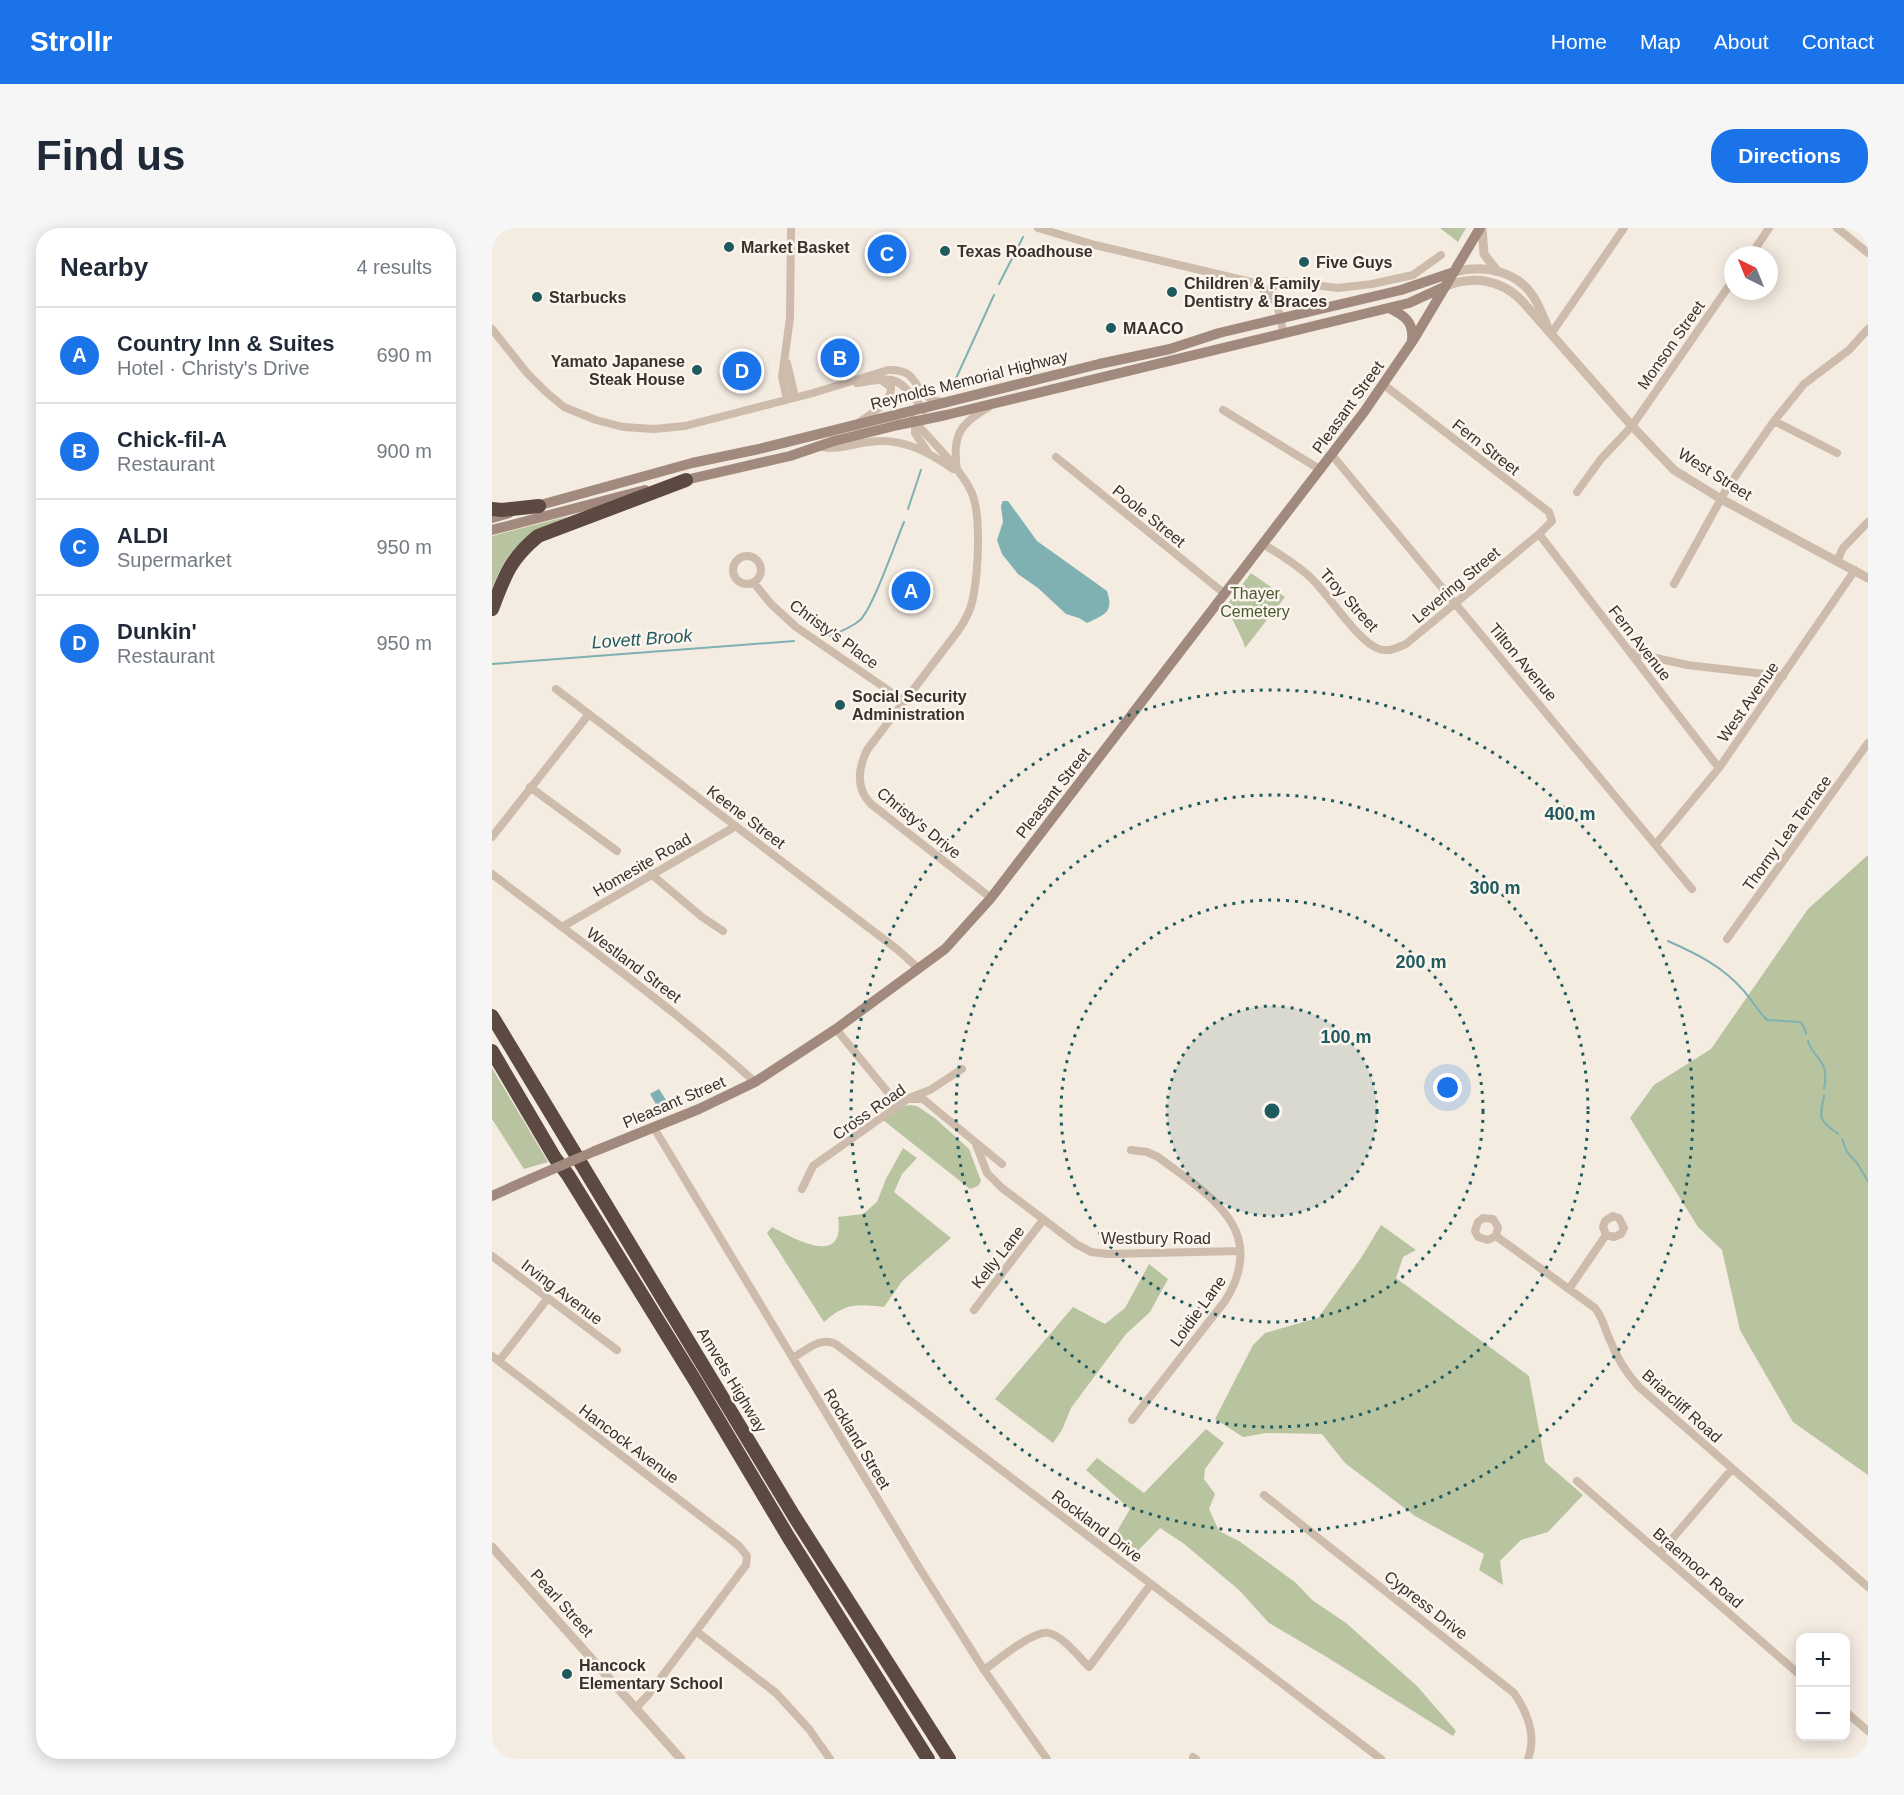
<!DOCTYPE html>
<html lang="en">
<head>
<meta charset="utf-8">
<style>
	body { margin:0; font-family:Arial,sans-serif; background:#f6f6f7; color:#1f2937 }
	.controls { position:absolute; right:18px; bottom:18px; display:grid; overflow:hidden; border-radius:12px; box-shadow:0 3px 15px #0003 }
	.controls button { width:54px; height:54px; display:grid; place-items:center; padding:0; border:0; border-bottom:2px solid #e0e1e3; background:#fff; color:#1f2937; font:30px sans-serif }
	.compass { position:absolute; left:1232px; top:18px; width:54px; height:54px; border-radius:50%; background:#fff; box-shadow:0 3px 15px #0003; rotate:317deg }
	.you { position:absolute; left:956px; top:860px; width:21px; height:21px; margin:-15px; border:4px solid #fff; border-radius:50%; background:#1a73e8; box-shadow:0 0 0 9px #1a73e833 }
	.badge { display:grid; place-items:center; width:39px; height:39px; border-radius:50%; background:#1a73e8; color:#fff; font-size:20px; font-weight:700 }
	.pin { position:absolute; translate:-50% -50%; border:3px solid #fff; box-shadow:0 2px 6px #0006 }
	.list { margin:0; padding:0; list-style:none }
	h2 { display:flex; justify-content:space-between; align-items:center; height:78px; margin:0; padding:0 24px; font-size:26px }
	h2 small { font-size:20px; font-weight:400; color:#747a83 }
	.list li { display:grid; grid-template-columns:39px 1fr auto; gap:18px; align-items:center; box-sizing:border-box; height:96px; padding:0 24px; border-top:2px solid #e0e1e3 }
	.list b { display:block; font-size:22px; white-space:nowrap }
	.list p { margin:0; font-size:20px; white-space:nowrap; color:#747a83 }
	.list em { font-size:20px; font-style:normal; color:#747a83 }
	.map { position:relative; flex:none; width:1376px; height:1531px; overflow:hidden; border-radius:24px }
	header { display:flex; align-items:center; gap:36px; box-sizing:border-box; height:84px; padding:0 30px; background:#1a73e8; color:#fff }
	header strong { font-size:28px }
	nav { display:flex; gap:33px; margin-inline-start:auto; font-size:21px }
	.intro { display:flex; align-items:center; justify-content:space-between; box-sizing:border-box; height:144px; padding:0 36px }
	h1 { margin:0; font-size:42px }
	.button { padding:15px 27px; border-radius:24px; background:#1a73e8; color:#fff; font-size:21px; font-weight:700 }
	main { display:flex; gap:36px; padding:0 36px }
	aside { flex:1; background:#fff; border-radius:24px; box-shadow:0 3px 15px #0003 }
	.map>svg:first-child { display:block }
	.green { fill:#b8c4a0 }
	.water { fill:#7fb0b2 }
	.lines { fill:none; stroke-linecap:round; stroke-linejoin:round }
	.stream { stroke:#7fb0b2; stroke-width:2 }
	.minor { stroke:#cdbbac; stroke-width:8 }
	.tertiary { stroke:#cdbbac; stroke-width:9 }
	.secondary { stroke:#a18a7d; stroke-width:10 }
	.motorway { stroke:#5c4a42; stroke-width:14 }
	.secondary-bridge { stroke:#a18a7d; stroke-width:10 }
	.ring { fill:none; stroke:#1f5a5e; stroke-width:3; stroke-dasharray:3 6 }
	.poi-dot { fill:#1f5a5e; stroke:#fbf5ee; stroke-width:2 }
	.labels { text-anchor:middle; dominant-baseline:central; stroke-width:5; stroke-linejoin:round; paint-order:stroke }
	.poi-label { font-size:16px; font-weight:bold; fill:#3b302b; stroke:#fbf5ee; text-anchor:start }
	.street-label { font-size:16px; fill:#3b302b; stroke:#fbf5ee }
	.park-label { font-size:16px; fill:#4a5a2e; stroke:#fbf5ee }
	.water-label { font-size:18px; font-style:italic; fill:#1f5a5e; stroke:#fbf5ee }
	.centre { fill:#1f5a5e; stroke:#fbf5ee; stroke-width:3 }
	.ring-label { font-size:18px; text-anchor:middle; font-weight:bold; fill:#1f5a5e; stroke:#fbf5ee; stroke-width:5; stroke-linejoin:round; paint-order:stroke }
</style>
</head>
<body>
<header>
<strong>Strollr</strong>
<nav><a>Home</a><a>Map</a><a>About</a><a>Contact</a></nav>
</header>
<div class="intro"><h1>Find us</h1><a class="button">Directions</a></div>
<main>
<aside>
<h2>Nearby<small>4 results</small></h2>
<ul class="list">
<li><span class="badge">A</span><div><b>Country Inn &amp; Suites</b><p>Hotel · Christy's Drive</p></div><em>690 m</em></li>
<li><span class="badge">B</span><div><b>Chick-fil-A</b><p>Restaurant</p></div><em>900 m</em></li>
<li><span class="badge">C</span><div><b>ALDI</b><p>Supermarket</p></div><em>950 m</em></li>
<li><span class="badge">D</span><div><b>Dunkin'</b><p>Restaurant</p></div><em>950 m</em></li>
</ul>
</aside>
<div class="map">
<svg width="1376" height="1531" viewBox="0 0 1376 1531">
	<rect width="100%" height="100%" fill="#f4ebe1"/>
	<path class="green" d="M 948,0 L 974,0 L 966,14 Z
		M 77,288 C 34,308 17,315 0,361 L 0,308 Z
		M 759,345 L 793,369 L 753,420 L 751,413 L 734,378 Z
		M 1376,627 L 1376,1247 L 1301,1194 L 1248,1102 L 1230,1022 L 1206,999 L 1138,890 L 1162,857 L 1219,821 L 1316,681 Z
		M 0,840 L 56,934 L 32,941 L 0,891 Z
		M 417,877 L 425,878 L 444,891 L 477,921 L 489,953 L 486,958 L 478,961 L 391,892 L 409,879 Z
		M 411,920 L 425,930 L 410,946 L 402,964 L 459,1010 L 411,1052 L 392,1079 C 365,1076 353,1075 332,1094 L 275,1005 L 280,999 C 301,1010 354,1041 346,989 L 371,986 L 385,974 L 394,951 Z
		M 889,997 L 924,1022 L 911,1029 L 904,1050 L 1037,1148 L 1053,1234 L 1091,1267 L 1056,1304 L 1029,1312 L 1008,1333 L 1011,1357 L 987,1342 L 992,1326 L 923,1288 L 853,1235 L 830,1206 L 774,1205 L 751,1209 L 723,1191 L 761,1117 L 773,1105 L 826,1090 L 869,1030 Z
		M 657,1036 L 676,1051 L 658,1084 L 634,1106 L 579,1180 L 570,1202 L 561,1215 L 503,1171 L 581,1079 L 613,1096 L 633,1080 Z
		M 714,1201 L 732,1215 L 713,1241 L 712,1251 L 723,1266 L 717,1281 L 727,1303 L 747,1313 L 804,1355 L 820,1372 L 854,1395 L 925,1458 L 964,1503 L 961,1508 L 833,1428 L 777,1395 L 747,1362 L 691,1315 L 668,1300 L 640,1329 L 620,1312 L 638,1281 L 594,1242 L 605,1230 L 652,1265 Z"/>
	<path class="water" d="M 511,273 L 516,273 L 545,313 L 615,363 C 622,385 613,386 595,395 L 587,390 L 574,386 L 546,360 L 526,346 L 510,326 L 505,312 L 511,294 L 509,278 Z
		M 167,861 L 174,872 L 165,878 L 158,866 Z"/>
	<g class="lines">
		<path class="stream" d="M 507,56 L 531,9
			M 461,157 L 502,67
			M 416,281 L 429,242
			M 338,408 C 348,404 358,400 367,393 C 380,383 404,313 412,294
			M 0,436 L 302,413
			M 1176,713 C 1205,726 1230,738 1251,762 C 1260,772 1266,783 1275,792 L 1308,794 L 1312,799 L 1314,806
			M 1316,813 C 1323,834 1338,831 1332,861
			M 1332,868 C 1327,892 1327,891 1346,906
			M 1350,911 L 1355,924 L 1365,935 L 1376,953"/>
		<path class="minor" d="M 546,0 L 603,17 L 759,54 C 785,67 787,78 791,104
			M 1345,0 L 1376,25
			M 1259,27 L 1277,0
			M 774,63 L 791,53 L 846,60 L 880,56 L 921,47 L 949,27
			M 780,68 L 802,77 L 822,81
			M 0,101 L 35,145 L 54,164 L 72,179 L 104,192 L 131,199 L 162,201 L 193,198 L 321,165 L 396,142 C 426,141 420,159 436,169 C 440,172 446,173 450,174
			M 1059,106 L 1132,0
			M 295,135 L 303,169
			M 365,155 C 409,148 404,149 432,182
			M 295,171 L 290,149 L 298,90 L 299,0
			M 731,182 L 829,242
			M 421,191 C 438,212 468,240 479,263 C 490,286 486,345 481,370 C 479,382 473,393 466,403 L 375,522 C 366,541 364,561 379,576 L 499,670
			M 1282,193 L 1345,225
			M 423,194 L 423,205 L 435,223
			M 366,195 C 378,186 400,175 399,159 L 389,152
			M 330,219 C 349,222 358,216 377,214 C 409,209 435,223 461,241
			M 840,227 L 1200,661
			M 564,229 L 733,366
			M 465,242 C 460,208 467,196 497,179
			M 1085,264 L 1109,231 L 1140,198 L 1241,52
			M 1047,306 L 1227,540
			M 771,316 C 787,326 806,337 820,351 C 837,367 866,414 887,421 C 897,424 905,420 914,416 L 1047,306 L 1060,293 L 1057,284 L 892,157
			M241 342a14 14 0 1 1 28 0a14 14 0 1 1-28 0Z
			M 1345,333 L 1351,320 L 1376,294
			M 262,355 L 279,376 L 304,399 L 412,473
			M 1182,356 L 1235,260 L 1282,193 L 1312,156 L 1357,122 L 1376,101
			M 1138,424 L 1195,437 L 1291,448
			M 64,461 L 406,722 L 427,741
			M 38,559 L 125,623
			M 0,609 L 97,486
			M 1164,616 L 1227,540 L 1363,342
			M 0,646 C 89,714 180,779 263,854
			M 159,646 L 210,689 L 231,703
			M 70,699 L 244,598
			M 1235,711 L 1376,515
			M 344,801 L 398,867 L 405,869 L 431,871 L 510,936
			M 162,900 L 428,1341 L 492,1442 L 555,1531
			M 484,916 L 495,945 L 510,960 L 584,1016 L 599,1024 L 616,1026 L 747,1023
			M 639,922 L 655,924 L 666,929 C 717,967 778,1002 733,1073 L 640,1192
			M 310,961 L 321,938 L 417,870 L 438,862 L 470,841
			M 1004,1008 L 996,1012 L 986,1009 L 983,1003 L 986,994 L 991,990 L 1001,991 L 1006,999 L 1004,1008 L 1103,1080 C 1111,1090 1112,1099 1117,1110 C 1124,1128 1134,1145 1147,1159 L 1376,1359
			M 0,1028 L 125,1122
			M 1077,1061 L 1114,1007 L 1111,999 L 1113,993 L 1121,988 L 1127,990 L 1132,1000 L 1129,1006 L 1122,1009 L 1114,1007
			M 482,1082 L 551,992
			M 0,1128 L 228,1303 L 247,1318 L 255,1328 L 254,1337 L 156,1467 L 144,1480
			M 301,1130 C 314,1122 330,1107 345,1117 L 889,1531
			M 7,1133 L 56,1070
			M 1085,1253 L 1308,1447
			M 772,1267 L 1022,1465 C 1035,1484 1045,1508 1036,1531
			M 1168,1325 L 1240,1241
			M 204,1403 L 284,1465 L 317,1501 L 338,1531
			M 492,1442 C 505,1433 542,1401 557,1405 C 572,1409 587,1429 597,1439 L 659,1356
			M 1354,1484 L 1376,1503
			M 701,1529 L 704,1531"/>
		<path class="tertiary" d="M 990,0 L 992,26 L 1005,43
			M 962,44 C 993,36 1028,43 1044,73 C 1049,82 1052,91 1056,100
			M 952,59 C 980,47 1009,51 1030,73 L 1140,198 L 1182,242 L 1229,271 L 1376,350
			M 0,1319 L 189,1531"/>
		<path class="secondary" d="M 897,80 C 912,87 922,94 920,112
			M 189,253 L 298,228 L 342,213 L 406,197 L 454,187 L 917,75 L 952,59
			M 41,279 L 200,235 L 267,221 L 607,136 L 678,121 L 727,105 L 909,62 L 962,44
			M 0,290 L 17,285
			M 0,302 L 153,262
			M 103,923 L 207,881 L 263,854 L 344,801 L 453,721 L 499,670 L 872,184 L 922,111 L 988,0
			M 0,968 L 38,951"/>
		<path class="motorway" d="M 0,281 L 10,282 L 47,278
			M 0,381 C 13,347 18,331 46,308 L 194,252
			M 0,788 L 302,1288 L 457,1531
			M 0,823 L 63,930 L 76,947 L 204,1154 L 297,1310 L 436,1531"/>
		<path class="secondary-bridge" d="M 38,951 L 103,923"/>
	</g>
	<circle cx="780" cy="883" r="105" fill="#1f5a5e" fill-opacity=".12"/>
	<g class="ring">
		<circle cx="780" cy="883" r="105"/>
		<circle cx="780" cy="883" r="211"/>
		<circle cx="780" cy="883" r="316"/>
		<circle cx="780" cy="883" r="421"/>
	</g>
	<g class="poi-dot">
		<circle cx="237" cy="19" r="6"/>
		<circle cx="453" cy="23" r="6"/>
		<circle cx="812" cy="34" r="6"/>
		<circle cx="680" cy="64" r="6"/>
		<circle cx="45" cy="69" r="6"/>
		<circle cx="619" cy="100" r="6"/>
		<circle cx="205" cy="142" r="6"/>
		<circle cx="348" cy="477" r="6"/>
		<circle cx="75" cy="1446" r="6"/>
	</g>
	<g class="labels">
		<g class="poi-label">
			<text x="249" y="19">Market Basket</text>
			<text x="465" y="23">Texas Roadhouse</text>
			<text x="824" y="34">Five Guys</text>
			<text x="692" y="55">Children &amp; Family<tspan x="692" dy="18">Dentistry &amp; Braces</tspan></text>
			<text x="57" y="69">Starbucks</text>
			<text x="631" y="100">MAACO</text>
			<text x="193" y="133" text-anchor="end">Yamato Japanese<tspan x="193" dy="18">Steak House</tspan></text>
			<text x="360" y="468">Social Security<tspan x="360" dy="18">Administration</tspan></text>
			<text x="87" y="1437">Hancock<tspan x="87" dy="18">Elementary School</tspan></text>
		</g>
		<g class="street-label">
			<text transform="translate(1179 117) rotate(-55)">Monson Street</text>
			<text transform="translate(477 152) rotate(-14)">Reynolds Memorial Highway</text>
			<text transform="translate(856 179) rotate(-54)">Pleasant Street</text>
			<text transform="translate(994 219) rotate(38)">Fern Street</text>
			<text transform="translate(1223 246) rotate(32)">West Street</text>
			<text transform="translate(657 288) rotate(39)">Poole Street</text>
			<text transform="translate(964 357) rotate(-40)">Levering Street</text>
			<text transform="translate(857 372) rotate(48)">Troy Street</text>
			<text transform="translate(342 406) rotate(36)">Christy's Place</text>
			<text transform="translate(1148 415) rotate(52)">Fern Avenue</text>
			<text transform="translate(1031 434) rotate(50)">Tilton Avenue</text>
			<text transform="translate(1256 474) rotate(-55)">West Avenue</text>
			<text transform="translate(561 565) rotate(-52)">Pleasant Street</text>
			<text transform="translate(254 589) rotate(37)">Keene Street</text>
			<text transform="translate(427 595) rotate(39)">Christy's Drive</text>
			<text transform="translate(1295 605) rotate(-54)">Thorny Lea Terrace</text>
			<text transform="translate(150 637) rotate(-30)">Homesite Road</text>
			<text transform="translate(142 737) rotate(37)">Westland Street</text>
			<text transform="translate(182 874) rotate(-23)">Pleasant Street</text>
			<text transform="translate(377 884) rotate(-35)">Cross Road</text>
			<text x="664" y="1010">Westbury Road</text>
			<text transform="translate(506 1029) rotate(-52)">Kelly Lane</text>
			<text transform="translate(70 1064) rotate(37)">Irving Avenue</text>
			<text transform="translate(706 1083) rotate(-54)">Loidie Lane</text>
			<text transform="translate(240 1152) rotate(59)">Amvets Highway</text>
			<text transform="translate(1190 1178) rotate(42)">Briarcliff Road</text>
			<text transform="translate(365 1211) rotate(59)">Rockland Street</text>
			<text transform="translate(137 1216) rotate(37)">Hancock Avenue</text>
			<text transform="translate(605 1298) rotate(37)">Rockland Drive</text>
			<text transform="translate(1206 1340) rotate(41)">Braemoor Road</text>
			<text transform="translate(70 1375) rotate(48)">Pearl Street</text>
			<text transform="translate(934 1377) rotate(38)">Cypress Drive</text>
		</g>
		<g class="park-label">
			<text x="763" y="365">Thayer<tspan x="763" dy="18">Cemetery</tspan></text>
		</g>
		<g class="water-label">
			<text transform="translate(150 411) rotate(-4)">Lovett Brook</text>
		</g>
	</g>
	<circle cx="780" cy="883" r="9" class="centre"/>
	<g class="ring-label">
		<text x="1078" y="592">400 m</text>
		<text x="1003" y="666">300 m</text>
		<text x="929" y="740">200 m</text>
		<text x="854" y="815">100 m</text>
	</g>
</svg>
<div class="controls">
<button>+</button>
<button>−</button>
</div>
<svg class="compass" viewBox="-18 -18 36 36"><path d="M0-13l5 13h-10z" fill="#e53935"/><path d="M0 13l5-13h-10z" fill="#747a83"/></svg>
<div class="you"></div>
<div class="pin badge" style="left:419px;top:363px">A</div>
<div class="pin badge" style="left:348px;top:130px">B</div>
<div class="pin badge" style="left:395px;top:26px">C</div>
<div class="pin badge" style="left:250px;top:143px">D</div>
</div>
</main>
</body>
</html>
